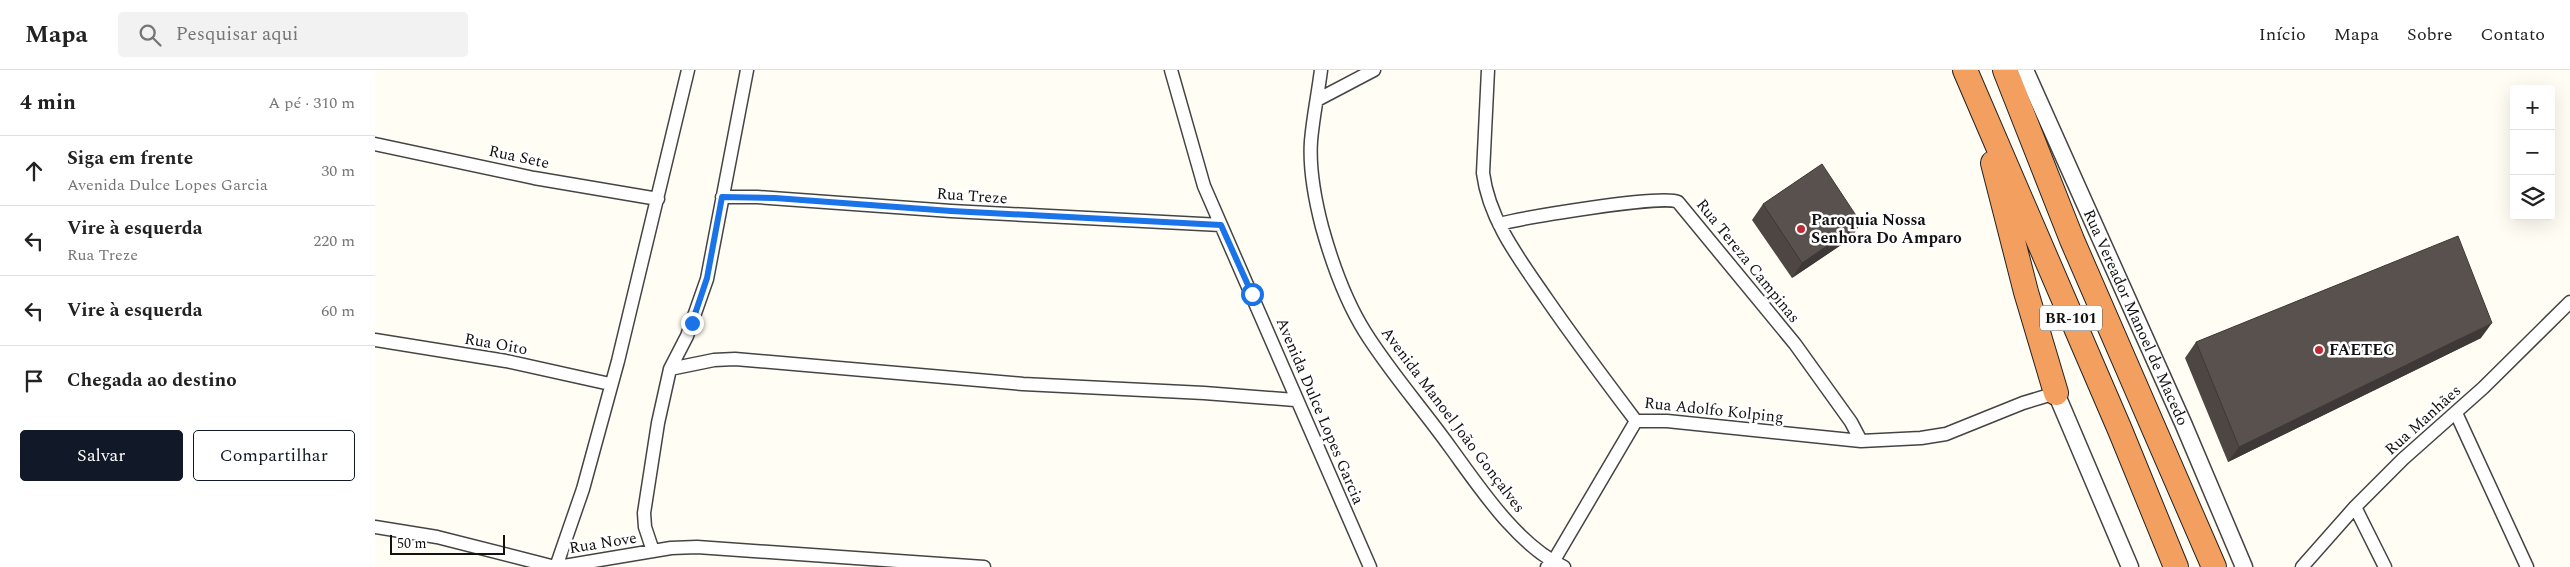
<!DOCTYPE html>
<html lang="pt">
<head>
<meta charset="utf-8">
<style>
	body { margin:0; font-family:Spectral,serif; background:#f2f2f2; color:#222 }
	.controls { position:absolute; right:15px; top:15px; display:grid; overflow:hidden; border-radius:5px; box-shadow:0 5px 20px #0002 }
	.controls button { width:45px; height:45px; display:grid; place-items:center; padding:0; border:0; border-bottom:1px solid #e0e0e0; background:#fff; color:#222; font:25px sans-serif }
	.scale { position:absolute; left:15px; bottom:12px; width:115px; box-sizing:border-box; padding-left:5px; border:2px solid #111; border-top:0; font-size:14px; line-height:18px; white-space:nowrap; color:#111; -webkit-text-stroke:4px #fff; paint-order:stroke }
	.stop { position:absolute; width:15px; height:15px; margin:-11px; border:4px solid #1a73e8; border-radius:50%; background:#fff }
	.stop.end { background:#1a73e8; border-color:#fff; box-shadow:0 1px 5px #0008 }
	.list { margin:0; padding:0; list-style:none }
	h2 { display:flex; justify-content:space-between; align-items:center; height:65px; margin:0; padding:0 20px; font-size:21px }
	h2 small { font-size:16px; font-weight:400; color:#767676 }
	.list li { display:grid; grid-template-columns:32px 1fr auto; gap:15px; align-items:center; box-sizing:border-box; height:70px; padding:0 20px; border-top:1px solid #e0e0e0 }
	.list b { display:block; font-size:19px; white-space:nowrap }
	.list p { margin:0; font-size:16px; white-space:nowrap; color:#767676 }
	.list em { font-size:16px; font-style:normal; color:#767676 }
	.actions { display:flex; gap:10px; padding:15px 20px }
	.actions a { flex:1; padding:11px 0; border:1px solid #111827; border-radius:5px; text-align:center; font-size:18px; color:#111827 }
	.actions .main { background:#111827; color:#fff }
	.icon { flex:none; width:28px; height:28px; fill:none; stroke:currentColor; stroke-width:2; stroke-linecap:round; stroke-linejoin:round }
	.map { position:relative; flex:none; width:2195px; height:497px; overflow:hidden }
	header { display:flex; align-items:center; gap:30px; box-sizing:border-box; height:70px; padding:0 25px; background:#fff; border-bottom:1px solid #e0e0e0 }
	header strong { font-size:24px }
	nav { display:flex; gap:28px; margin-inline-start:auto; font-size:18px }
	.search { width:350px; height:45px; background:#f2f2f2; display:flex; align-items:center; gap:12px; box-sizing:border-box; padding:0 18px; border-radius:5px; color:#767676; font-size:19px }
	main { display:flex }
	aside { flex:1; background:#fff }
	.map>svg:first-child { display:block }
	.lines { fill:none; stroke-linecap:round; stroke-linejoin:round }
	.minor-casing { stroke:#444; stroke-width:15 }
	.tertiary-casing { stroke:#444; stroke-width:19 }
	.motorway-casing { stroke:#222; stroke-width:26 }
	.minor { stroke:#fff; stroke-width:12 }
	.tertiary { stroke:#fff; stroke-width:16 }
	.motorway { stroke:#f29f5f; stroke-width:24 }
	.wall { fill:#4d4642 }
	.shaded-wall { fill:#3e3936 }
	.building { fill:#59514d; stroke:#3e3936 }
	.route { stroke:#1a73e8; stroke-width:6 }
	.poi-dot { fill:#c12933; stroke:#fff; stroke-width:2 }
	.labels { text-anchor:middle; dominant-baseline:central; stroke-width:5; stroke-linejoin:round; paint-order:stroke }
	.shield { fill:#fff; stroke:#585858; stroke-width:1 }
	.shield-label { font-size:15px; font-weight:bold; fill:#111 }
	.street-label { font-size:16px; fill:#111; stroke:#fff }
	.poi-label { font-size:16px; font-weight:bold; fill:#111; stroke:#fff; text-anchor:start }
</style>
</head>
<body>
<header>
<strong>Mapa</strong>
<div class="search"><svg class="icon" aria-label="search" viewBox="0 0 24 24"><circle cx="10" cy="10" r="6"/><path d="M15 15l6 6"/></svg>Pesquisar aqui</div>
<nav><a>Início</a><a>Mapa</a><a>Sobre</a><a>Contato</a></nav>
</header>
<main>
<aside>
<h2>4 min<small>A pé · 310 m</small></h2>
<ul class="list">
<li><svg class="icon" aria-label="ahead" viewBox="0 0 24 24"><path d="M12 20V5M6 11l6-6 6 6"/></svg><div><b>Siga em frente</b><p>Avenida Dulce Lopes Garcia</p></div><em>30 m</em></li>
<li><svg class="icon" aria-label="left" viewBox="0 0 24 24"><path d="M17 20v-9H6M10 6l-5 5 5 5"/></svg><div><b>Vire à esquerda</b><p>Rua Treze</p></div><em>220 m</em></li>
<li><svg class="icon" aria-label="left" viewBox="0 0 24 24"><path d="M17 20v-9H6M10 6l-5 5 5 5"/></svg><div><b>Vire à esquerda</b></div><em>60 m</em></li>
<li><svg class="icon" aria-label="arrive" viewBox="0 0 24 24"><path d="M6 21V4h12l-3 4 3 4H6"/></svg><div><b>Chegada ao destino</b></div></li>
</ul>
<div class="actions"><a class="main">Salvar</a><a>Compartilhar</a></div>
</aside>
<div class="map">
<svg width="2195" height="497" viewBox="0 0 2195 497">
	<rect width="100%" height="100%" fill="#fffdf4"/>
	<g class="lines">
		<defs>
			<path id="minor" d="M 796,0 L 829,116 L 995,497
				M 946,0 C 943,24 938,47 936,71 C 934,99 940,130 947,157 C 957,193 970,230 990,262 C 1015,302 1047,338 1075,377 C 1105,418 1142,475 1189,497
				M 1113,0 L 1108,103 C 1114,150 1145,190 1171,228 C 1200,270 1230,310 1261,351
				M 942,30 L 999,0
				M 0,74 L 159,108 L 283,129
				M 347,127 L 382,127 L 576,141 L 846,155
				M 1124,154 C 1148,148 1287,124 1303,132 L 1420,274 L 1476,352 L 1486,371
				M 0,270 L 131,291 L 235,314
				M 295,299 L 339,290 L 360,289 L 648,314 L 829,323 L 920,330
				M 2081,343 L 2152,497
				M 1261,351 L 1292,351 L 1486,371 L 1546,368 L 1571,364 L 1648,333 L 1681,323
				M 1980,437 L 2010,497
				M 0,457 L 62,467 L 180,497
				M 278,481 L 270,457 L 269,443 L 283,353 L 295,299 L 312,266 L 332,209 L 372,0
				M 181,497 L 208,419 L 243,291 L 313,0
				M 183,497 L 296,478 L 322,477 L 609,497
				M 1172,497 L 1178,492 L 1261,351
				M 1927,497 L 1980,437 L 2028,389 L 2108,318 L 2195,232"/>
			<g id="tertiary">
				<path id="s1" d="M 1650,0 L 1808,353 L 1869,497"/>
				<path d="M 1681,323 L 1755,497"/>
			</g>
			<path id="motorway" d="M 1590,0 L 1745,360 L 1801,497
				M 1630,0 L 1697,170 L 1839,497
				M 1618,93 L 1651,222 L 1681,323"/>
		</defs>
		<use href="#minor" class="minor-casing"/>
		<use href="#tertiary" class="tertiary-casing"/>
		<use href="#motorway" class="motorway-casing"/>
		<use href="#minor" class="minor"/>
		<use href="#tertiary" class="tertiary"/>
		<use href="#motorway" class="motorway"/>
	</g>
	<path class="wall" d="M 1388,134 L 1486,153 L 1475,169 L 1417,208 L 1377,150 Z
		M 2106,268 L 1853,392 L 1810,288 L 1821,272 Z"/>
	<path class="shaded-wall" d="M 1486,153 L 1475,169 L 1417,208 L 1427,193 Z
		M 2117,253 L 2106,268 L 1853,392 L 1864,377 Z"/>
	<path class="building" d="M 1447,94 L 1486,153 L 1427,193 L 1388,134 Z
		M 2083,166 L 2117,253 L 1864,377 L 1821,272 Z"/>
	<g class="lines">
		<path class="route" d="M 317,253 L 332,208 L 347,127 L 400,128 L 576,141 L 846,155 L 877,224"/>
	</g>
	<g class="poi-dot">
		<circle cx="1426" cy="159" r="5"/>
		<circle cx="1944" cy="280" r="5"/>
	</g>
	<g class="labels">
		<rect class="shield" x="1665" y="235.5" width="62" height="25" rx="4"/>
		<g class="shield-label">
			<text x="1696" y="248">BR-101</text>
		</g>
		<g class="street-label">
			<text transform="translate(144 87) rotate(12)">Rua Sete</text>
			<text transform="translate(597 126) rotate(4)">Rua Treze</text>
			<text transform="translate(1373 191) rotate(51)">Rua Tereza Campinas</text>
			<text stroke="none"><textPath href="#s1" startOffset="271">Rua Vereador Manoel de Macedo</textPath></text>
			<text transform="translate(121 274) rotate(10)">Rua Oito</text>
			<text transform="translate(1339 340) rotate(6)">Rua Adolfo Kolping</text>
			<text transform="translate(945 341) rotate(67)">Avenida Dulce Lopes Garcia</text>
			<text transform="translate(1078 350) rotate(53)">Avenida Manoel João Gonçalves</text>
			<text transform="translate(2048 350) rotate(-42)">Rua Manhães</text>
			<text transform="translate(228 473) rotate(-9)">Rua Nove</text>
		</g>
		<g class="poi-label">
			<text x="1436" y="150">Paroquia Nossa<tspan x="1436" dy="18">Senhora Do Amparo</tspan></text>
			<text x="1954" y="280">FAETEC</text>
		</g>
	</g>
</svg>
<div class="controls">
<button>+</button>
<button>−</button>
<button><svg class="icon" aria-label="layers" viewBox="0 0 24 24"><path d="M12 4l9 5-9 5-9-5zM3 14l9 5 9-5"/></svg></button>
</div>
<div class="scale">50 m</div>
<div class="stop" style="left:877px;top:224px"></div>
<div class="stop end" style="left:317px;top:253px"></div>
</div>
</main>
</body>
</html>
